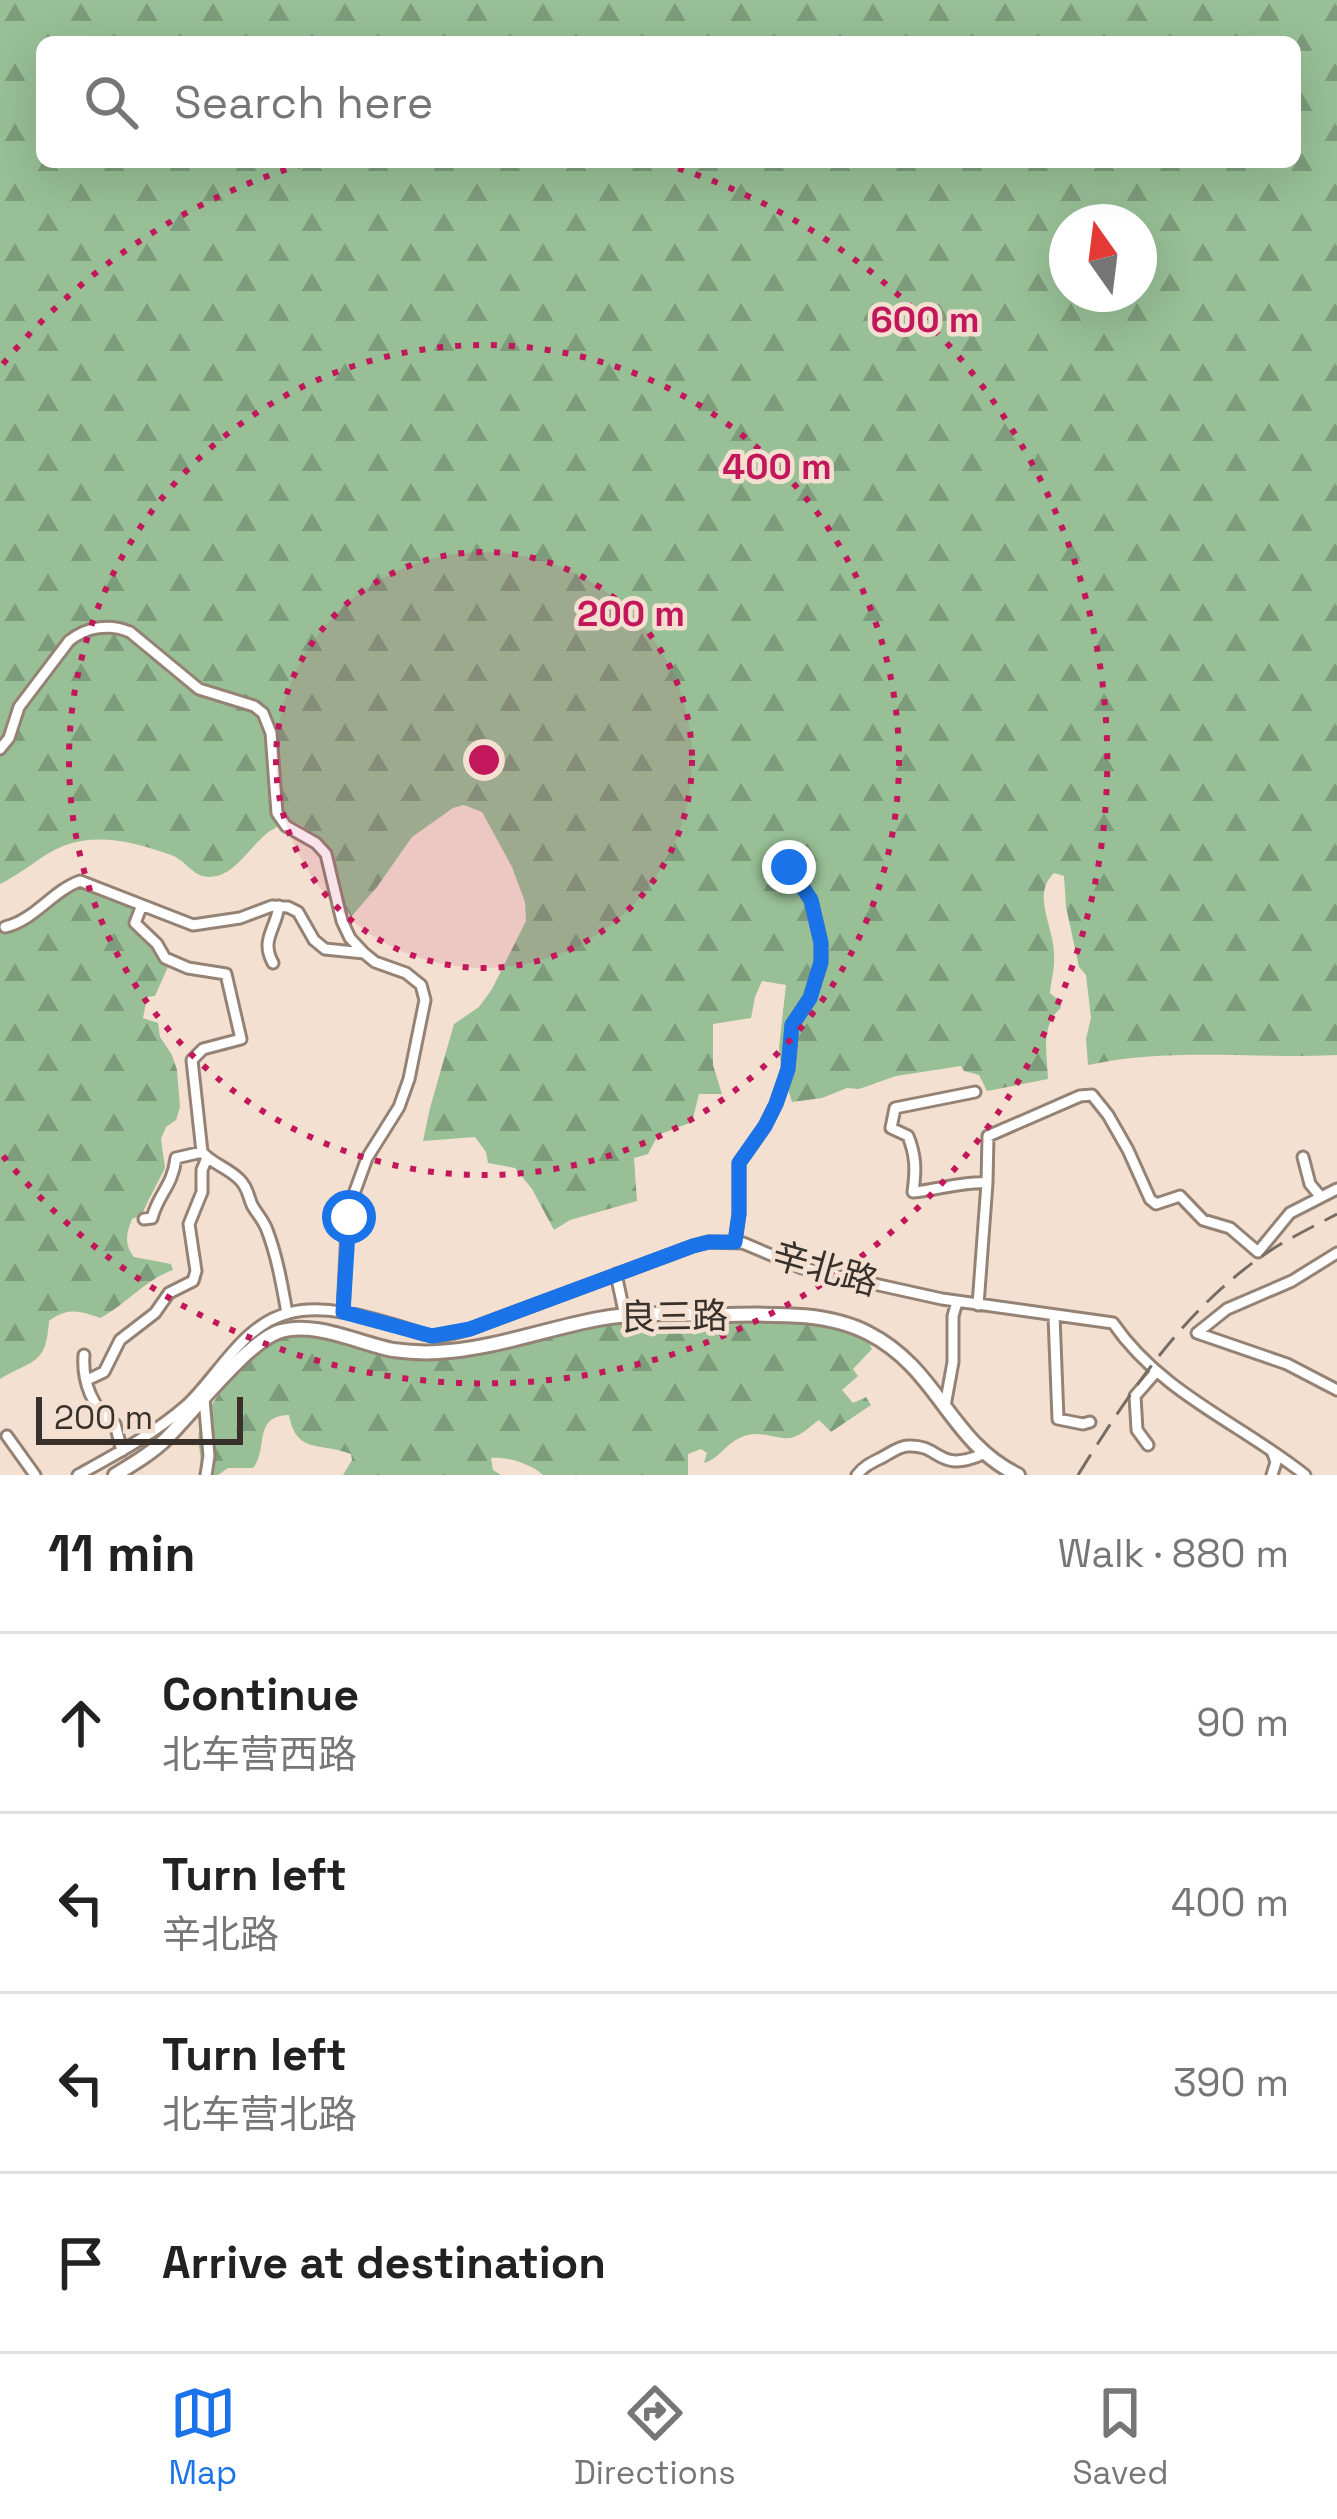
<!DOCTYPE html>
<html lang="en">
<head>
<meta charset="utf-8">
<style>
	body { margin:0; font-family:"Space Grotesk","Noto Sans SC",sans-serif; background:#f2f2f2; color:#222 }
	.compass { position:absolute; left:1049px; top:204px; width:108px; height:108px; border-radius:50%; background:#fff; box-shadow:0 12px 48px #0002; rotate:346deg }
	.scale { position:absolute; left:36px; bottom:30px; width:207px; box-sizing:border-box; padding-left:12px; border:6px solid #38312b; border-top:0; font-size:33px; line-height:42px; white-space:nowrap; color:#38312b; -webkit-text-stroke:9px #f3e0d1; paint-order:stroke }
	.stop { position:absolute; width:36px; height:36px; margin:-27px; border:9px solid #1a73e8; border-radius:50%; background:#fff }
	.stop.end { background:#1a73e8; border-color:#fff; box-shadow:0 3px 12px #0008 }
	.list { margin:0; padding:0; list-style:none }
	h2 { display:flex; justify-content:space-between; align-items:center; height:156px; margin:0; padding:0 48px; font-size:51px }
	h2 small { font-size:39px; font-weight:400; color:#767676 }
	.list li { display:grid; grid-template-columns:78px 1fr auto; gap:36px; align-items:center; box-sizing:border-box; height:180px; padding:0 48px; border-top:3px solid #e0e0e0 }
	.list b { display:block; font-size:45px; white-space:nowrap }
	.list p { margin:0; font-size:39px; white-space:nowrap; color:#767676 }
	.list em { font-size:39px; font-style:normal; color:#767676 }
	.icon { flex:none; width:66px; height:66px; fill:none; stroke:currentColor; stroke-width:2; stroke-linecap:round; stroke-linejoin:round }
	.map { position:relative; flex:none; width:1337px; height:1475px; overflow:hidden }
	.search { position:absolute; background:#fff; box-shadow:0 12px 48px #0002; left:36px; right:36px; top:36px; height:132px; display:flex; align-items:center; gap:30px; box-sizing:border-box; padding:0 42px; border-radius:18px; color:#767676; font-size:45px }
	.sheet { height:876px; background:#fff }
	nav { display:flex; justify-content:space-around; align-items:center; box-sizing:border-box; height:168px; border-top:3px solid #e0e0e0; background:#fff; font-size:33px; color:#767676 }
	nav a { display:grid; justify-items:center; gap:6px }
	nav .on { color:#1a73e8 }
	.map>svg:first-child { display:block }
	.forest { fill:url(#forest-firs); fill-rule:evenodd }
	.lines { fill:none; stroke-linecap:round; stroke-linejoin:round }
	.minor-casing { stroke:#948375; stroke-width:15 }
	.major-casing { stroke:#948375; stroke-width:18 }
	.minor { stroke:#fff; stroke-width:9 }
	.major { stroke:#fff; stroke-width:12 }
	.rail { stroke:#786d64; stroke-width:3; stroke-dasharray:24 12; stroke-linecap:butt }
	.route { stroke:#1a73e8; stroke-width:15 }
	.ring { fill:none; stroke:#c2185b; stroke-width:6; stroke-dasharray:6 12 }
	.labels { text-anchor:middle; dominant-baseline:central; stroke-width:9; stroke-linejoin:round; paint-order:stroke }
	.street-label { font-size:36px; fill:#38312b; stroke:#f3e0d1 }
	.centre { fill:#c2185b; stroke:#f3e0d1; stroke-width:6 }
	.ring-label { font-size:36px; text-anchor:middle; font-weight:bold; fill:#c2185b; stroke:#f3e0d1; stroke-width:9; stroke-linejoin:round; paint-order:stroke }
</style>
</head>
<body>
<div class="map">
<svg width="1337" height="1475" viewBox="0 0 1337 1475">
	<defs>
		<pattern id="forest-firs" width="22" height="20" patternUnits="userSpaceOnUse" patternTransform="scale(3)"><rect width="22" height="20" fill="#98bf96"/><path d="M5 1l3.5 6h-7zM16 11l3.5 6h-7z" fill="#7d9c7b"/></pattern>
	</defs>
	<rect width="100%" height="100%" fill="#f3e0d1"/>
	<path class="forest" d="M 0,0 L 1337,0 L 1337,1055 C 1253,1059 1171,1047 1088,1065 L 1086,1039 L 1091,1018 L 1086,975 L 1079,967 L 1066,907 L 1064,876 L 1054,873 C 1031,895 1054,926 1054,955 C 1055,968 1051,980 1050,993 L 1057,999 L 1061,1008 C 1040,1025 1047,1054 1048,1079 L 987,1091 L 979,1075 L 964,1071 L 961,1066 L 896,1076 L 859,1089 L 847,1088 L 822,1098 L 792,1102 L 781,1067 L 779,1048 L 786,985 L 762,981 L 755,997 L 751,1018 L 713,1024 L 713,1065 L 722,1094 L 699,1094 L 692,1122 L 658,1135 L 648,1154 L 634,1158 L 637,1201 L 570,1220 L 554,1230 L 532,1189 L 515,1168 L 488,1163 L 486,1152 L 475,1137 L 423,1141 L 430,1108 L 454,1024 L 479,1007 L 492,989 L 526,921 L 525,902 L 512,867 L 482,812 L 464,805 L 453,808 L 412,837 L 377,887 L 351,917 C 323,871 356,853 292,821 C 286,823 280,825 275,828 C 252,840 238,876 210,877 C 192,877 186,860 171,855 C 137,843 99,832 63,846 C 41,855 22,874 0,884 ZM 42,42 L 1295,42 L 1295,162 L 42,162 ZM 1067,222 L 1139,222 L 1139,294 L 1067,294 Z
		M 77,884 L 136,902 L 132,916 L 171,960 L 155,996 L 147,997 L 143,1018 L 158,1023 L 160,1037 L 172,1055 L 177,1070 L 180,1107 L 176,1120 L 166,1127 L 161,1139 L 165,1168 L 141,1215 L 132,1219 C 126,1234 124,1244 134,1257 L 171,1264 L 173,1270 C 144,1280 126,1305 100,1318 C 79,1311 68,1307 49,1321 C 46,1365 34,1359 0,1379 L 0,927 L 14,922 Z
		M 682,1319 C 727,1321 823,1318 860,1336 C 870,1340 868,1341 872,1349 L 853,1369 L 858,1376 L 842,1390 L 853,1403 L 866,1397 L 871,1405 L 831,1432 L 819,1420 C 812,1425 803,1434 794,1437 C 777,1442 762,1429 744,1436 C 725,1443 721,1458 704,1463 L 707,1453 L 701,1449 L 688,1454 L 688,1475 L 543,1475 C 532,1464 506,1456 491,1458 L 493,1470 L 501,1475 L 343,1475 L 352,1460 L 351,1454 C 319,1442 296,1454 289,1415 C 252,1416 269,1449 253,1468 L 228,1468 L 218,1475 L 199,1475 C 204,1457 196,1443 199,1432 C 209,1399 251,1350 282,1337 C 317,1323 364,1355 400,1353 C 466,1349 533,1330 600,1322 C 627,1319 655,1320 682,1319 Z"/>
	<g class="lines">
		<defs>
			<path id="minor" d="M 0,749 L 9,738 L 19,707 L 69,641 C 86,627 109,623 130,632 L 199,689 L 254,706 L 263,713 L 271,733 L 277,813 L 286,826 L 316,843 L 326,854 L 342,921 L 350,938 L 364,953
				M 142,905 L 135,923 L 157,944 L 165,958 L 188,968 L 226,974 L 241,1039 L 203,1049 L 192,1060 L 202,1152
				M 5,927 C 35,920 52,891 80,881 L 193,925 L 240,918 L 272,906 L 288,907 L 298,912 L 314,940 L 325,949 L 364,953 L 375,962 L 406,973 L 421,985 L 425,1000 L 409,1079 L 399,1107 L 367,1158 L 355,1191 L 347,1230 L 343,1312
				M 273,963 C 260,940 276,929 279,906
				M 975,1092 L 895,1108 L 891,1128 L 908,1136 C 916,1156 916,1170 913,1192 C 937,1190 964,1181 987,1183
				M 1303,1157 L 1310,1184 L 1321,1197
				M 144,1219 L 152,1218 C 159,1192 172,1188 176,1158 L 202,1152 C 212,1164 229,1168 240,1180 C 248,1188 248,1196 252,1205 C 257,1214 264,1221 267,1230 C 277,1256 282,1285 287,1313
				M 735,1242 L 739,1214 L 739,1163 L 765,1126 L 776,1104 L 788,1069 L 792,1025 L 810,998 L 821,963 L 821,943 L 811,900 L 789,867
				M 1337,1253 L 1292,1281 L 1227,1309 L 1197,1333 L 1287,1364 L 1337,1390
				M 616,1274 L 625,1316
				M 978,1305 L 987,1183 L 988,1136 L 1080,1096 L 1092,1095 L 1108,1115 L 1128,1150 L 1150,1199 L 1156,1204 L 1180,1196 L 1203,1220 L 1230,1228 L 1258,1252 L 1290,1213 L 1337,1189
				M 1054,1316 L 1058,1419 L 1083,1424 L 1090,1422
				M 84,1355 C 82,1381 92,1409 115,1424 L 122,1451
				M 87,1380 L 104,1372 L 120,1340 L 155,1313 L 169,1293 L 193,1281 L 196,1271 L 189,1224 L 202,1192 L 202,1170 L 207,1158
				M 204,1399 L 209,1456 L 206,1475
				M 945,1406 L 953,1362 L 953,1316 L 957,1302
				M 7,1436 L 35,1475
				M 1148,1445 L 1137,1430 L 1135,1396 L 1156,1372
				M 78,1475 C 116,1454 154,1434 187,1405 C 219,1375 243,1324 289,1313 C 323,1304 365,1316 398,1326 C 410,1329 421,1335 434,1336 C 446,1336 458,1332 470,1329 L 693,1246 L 708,1242 L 743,1243 L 802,1268 L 942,1299 L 1113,1323 C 1162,1394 1240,1423 1305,1475
				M 857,1475 C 864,1466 871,1463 881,1458 C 889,1454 899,1446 908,1446 C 941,1444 937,1474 983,1454
				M 1272,1475 L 1276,1462 L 1272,1451"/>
			<path id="major" d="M 115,1475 C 133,1464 152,1453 167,1438 C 193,1412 247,1343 278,1332 C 313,1320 358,1343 393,1350 C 408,1352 423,1353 438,1352 C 493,1349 545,1329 598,1319 C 637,1312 677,1314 716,1315 C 766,1315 823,1310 868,1333 C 939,1369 949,1442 1018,1475"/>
		</defs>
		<use href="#minor" class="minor-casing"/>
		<use href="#major" class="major-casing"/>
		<use href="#minor" class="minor"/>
		<use href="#major" class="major"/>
		<path class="rail" d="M 1078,1475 C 1132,1388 1190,1300 1279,1245 C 1298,1234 1318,1224 1337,1214"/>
	</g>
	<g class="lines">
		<path class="route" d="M 349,1217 L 343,1312 L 432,1336 L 470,1329 L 693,1246 L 709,1242 L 735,1242 L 739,1214 L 739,1163 L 765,1126 L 776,1104 L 788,1069 L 792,1025 L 810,998 L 821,962 L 821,943 L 811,900 L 789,867"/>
	</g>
	<circle cx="484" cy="760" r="208" fill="#c2185b" fill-opacity=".12"/>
	<g class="ring">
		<circle cx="484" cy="760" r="208"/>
		<circle cx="484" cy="760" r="415"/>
		<path d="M3 364A623 623 0 0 1 307 163M661 163A623 623 0 1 1 3 1156"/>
	</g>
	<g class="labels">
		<g class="street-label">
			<text transform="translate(825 1269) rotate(16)">辛北路</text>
			<text transform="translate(674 1317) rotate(-1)">良三路</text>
		</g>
	</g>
	<circle cx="484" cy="760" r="18" class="centre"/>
	<g class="ring-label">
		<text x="925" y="332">600 m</text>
		<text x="777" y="479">400 m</text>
		<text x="631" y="626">200 m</text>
	</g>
</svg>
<svg class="compass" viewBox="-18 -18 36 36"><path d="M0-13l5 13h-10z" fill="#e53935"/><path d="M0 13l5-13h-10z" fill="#767676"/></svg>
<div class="scale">200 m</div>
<div class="stop" style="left:349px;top:1217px"></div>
<div class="stop end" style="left:789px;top:867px"></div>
<div class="search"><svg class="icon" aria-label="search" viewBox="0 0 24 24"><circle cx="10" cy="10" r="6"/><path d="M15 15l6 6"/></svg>Search here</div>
</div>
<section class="sheet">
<h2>11 min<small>Walk · 880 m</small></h2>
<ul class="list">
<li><svg class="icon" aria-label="ahead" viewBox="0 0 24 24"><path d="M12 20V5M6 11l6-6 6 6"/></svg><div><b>Continue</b><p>北车营西路</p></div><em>90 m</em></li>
<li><svg class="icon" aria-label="left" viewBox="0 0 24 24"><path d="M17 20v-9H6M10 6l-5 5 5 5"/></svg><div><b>Turn left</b><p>辛北路</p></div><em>400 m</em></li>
<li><svg class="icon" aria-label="left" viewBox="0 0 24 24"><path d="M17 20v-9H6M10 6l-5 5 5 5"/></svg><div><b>Turn left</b><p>北车营北路</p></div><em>390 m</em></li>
<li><svg class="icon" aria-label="arrive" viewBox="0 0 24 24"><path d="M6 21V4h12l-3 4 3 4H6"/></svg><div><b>Arrive at destination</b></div></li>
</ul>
</section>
<nav>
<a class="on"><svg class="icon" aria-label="map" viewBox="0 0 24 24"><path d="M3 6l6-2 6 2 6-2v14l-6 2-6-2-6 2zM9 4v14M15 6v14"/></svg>Map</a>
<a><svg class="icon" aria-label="directions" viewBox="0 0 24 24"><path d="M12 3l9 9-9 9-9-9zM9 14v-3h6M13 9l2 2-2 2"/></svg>Directions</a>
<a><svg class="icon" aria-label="saved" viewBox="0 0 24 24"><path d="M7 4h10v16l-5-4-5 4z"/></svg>Saved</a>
</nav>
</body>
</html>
